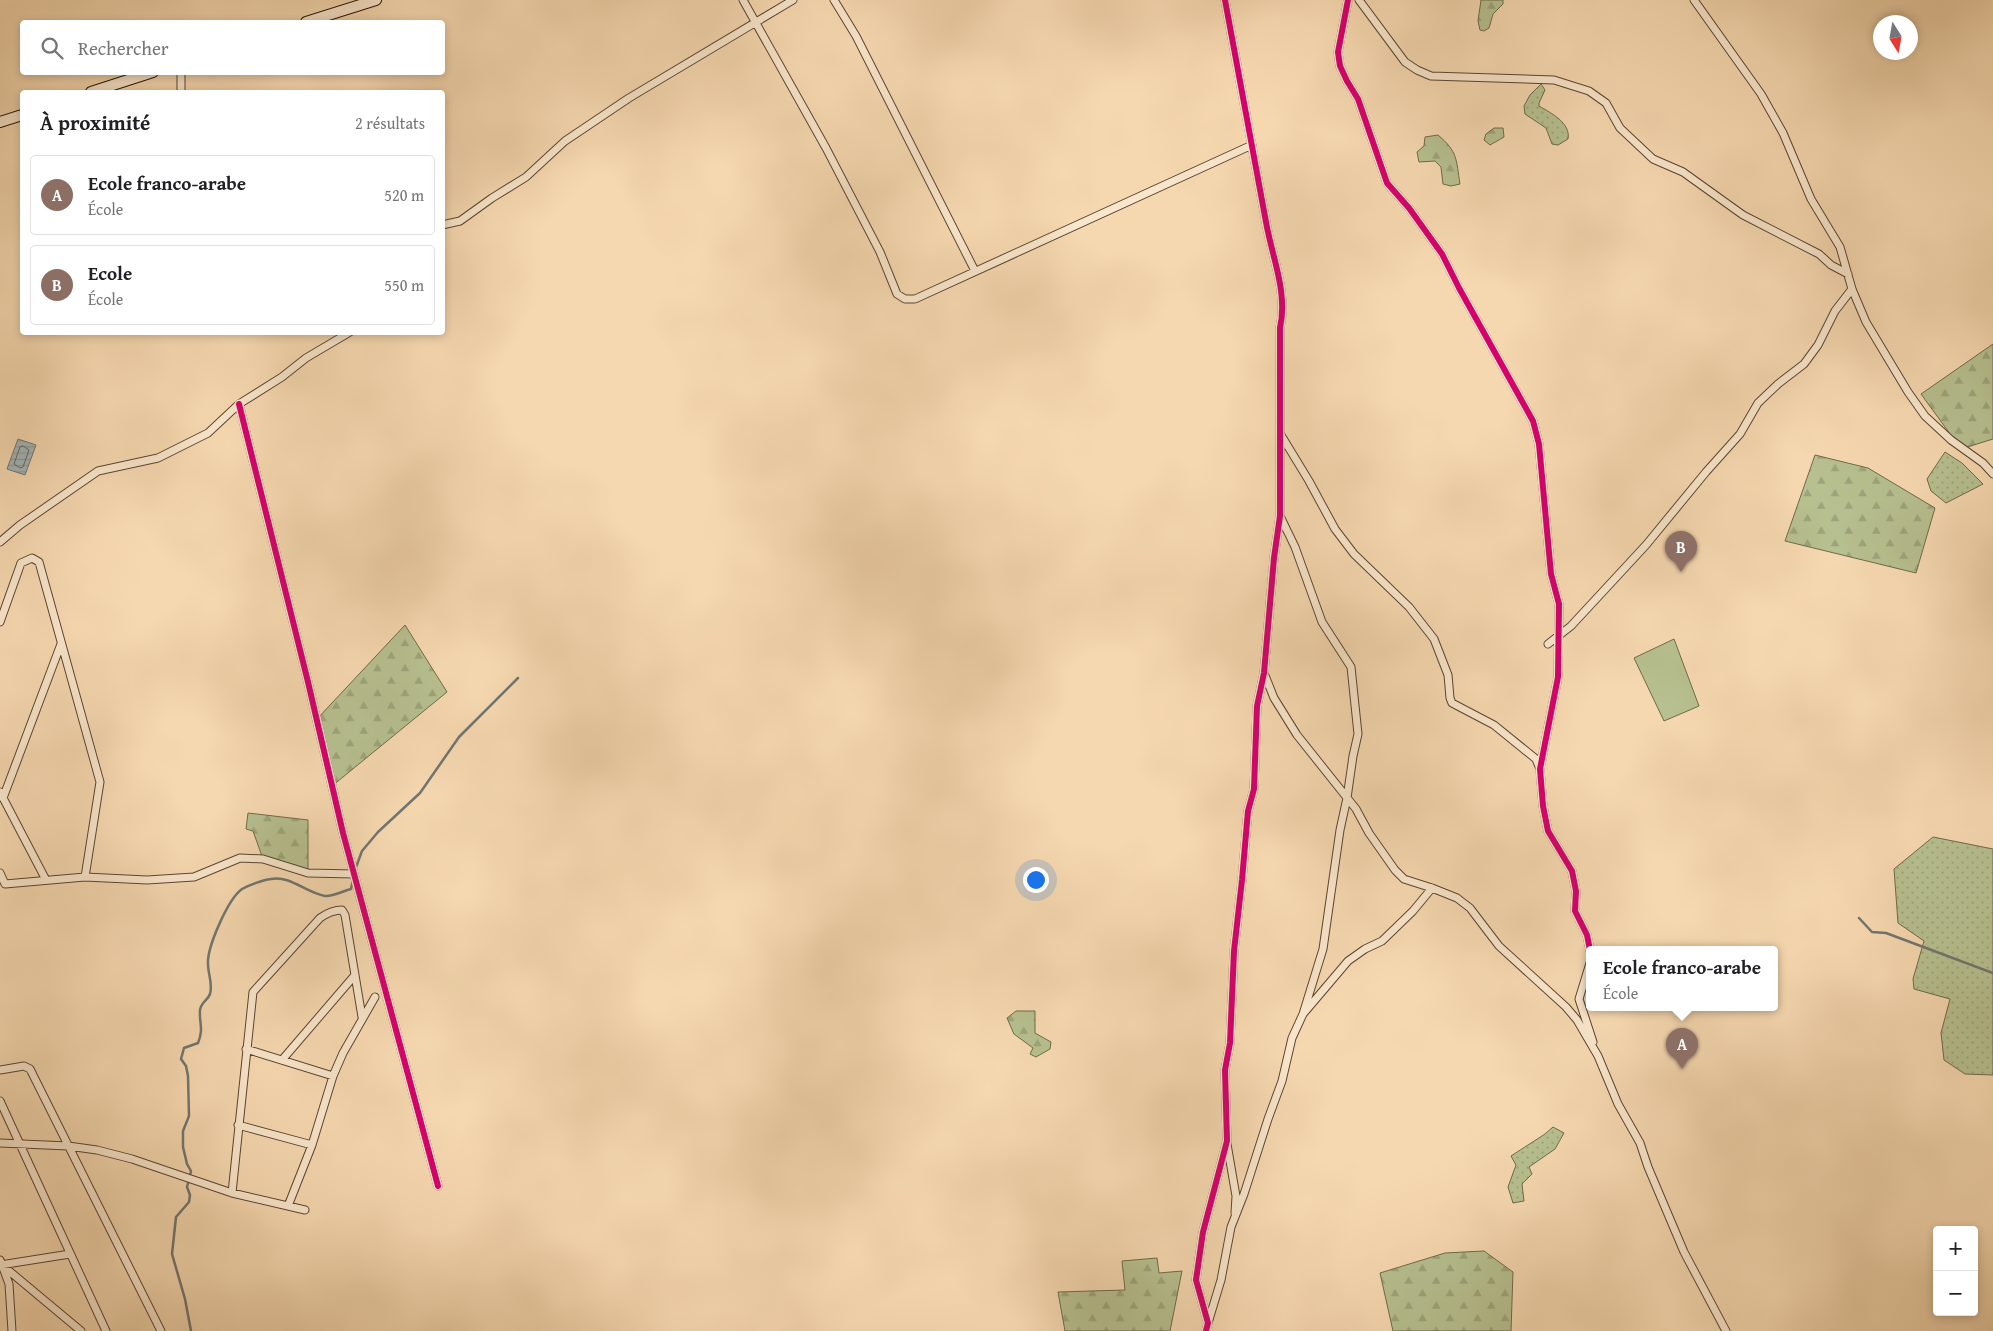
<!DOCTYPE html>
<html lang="fr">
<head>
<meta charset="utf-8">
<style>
	body { margin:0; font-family:"Gentium Book Plus",serif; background:#f6f6f6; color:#202124 }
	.controls { position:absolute; right:15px; bottom:15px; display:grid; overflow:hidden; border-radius:5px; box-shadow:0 2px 8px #0003 }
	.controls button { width:45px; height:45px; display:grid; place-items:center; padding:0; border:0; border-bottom:1px solid #e0e0e0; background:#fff; color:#202124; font:25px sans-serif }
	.compass { position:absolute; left:1873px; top:15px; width:45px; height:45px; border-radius:50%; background:#fff; box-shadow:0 2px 8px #0003; rotate:169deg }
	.you { position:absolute; left:1035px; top:879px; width:18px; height:18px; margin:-12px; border:4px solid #fff; border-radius:50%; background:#1a73e8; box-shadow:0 0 0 8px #1a73e833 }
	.badge { display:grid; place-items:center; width:32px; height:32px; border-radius:50%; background:#8f2418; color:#fff; font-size:16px; font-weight:700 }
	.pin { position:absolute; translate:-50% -41px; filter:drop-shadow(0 1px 2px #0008) }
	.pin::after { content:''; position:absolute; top:26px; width:18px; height:15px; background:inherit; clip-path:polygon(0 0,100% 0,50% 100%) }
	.popup { position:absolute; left:1586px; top:946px; width:192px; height:65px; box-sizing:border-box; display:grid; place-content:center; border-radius:5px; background:#fff; filter:drop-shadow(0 1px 4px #0005); font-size:16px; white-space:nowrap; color:#757577 }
	.popup b { font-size:19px; color:#202124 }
	.popup::after { content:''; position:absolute; left:50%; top:100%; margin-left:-10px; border:10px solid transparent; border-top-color:#fff }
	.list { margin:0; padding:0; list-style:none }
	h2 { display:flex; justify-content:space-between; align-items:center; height:65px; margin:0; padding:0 20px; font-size:21px }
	h2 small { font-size:16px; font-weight:400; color:#757577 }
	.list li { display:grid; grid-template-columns:32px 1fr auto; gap:15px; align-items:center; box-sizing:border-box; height:80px; margin:0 10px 10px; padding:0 10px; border:1px solid #e0e0e0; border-radius:5px }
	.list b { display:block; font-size:19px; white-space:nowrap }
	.list p { margin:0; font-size:16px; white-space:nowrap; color:#757577 }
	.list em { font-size:16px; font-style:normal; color:#757577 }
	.icon { flex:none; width:28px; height:28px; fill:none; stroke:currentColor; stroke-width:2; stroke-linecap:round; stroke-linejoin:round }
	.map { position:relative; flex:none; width:1993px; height:1331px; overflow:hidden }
	.search { position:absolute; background:#fff; box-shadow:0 2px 8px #0003; left:20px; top:20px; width:425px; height:55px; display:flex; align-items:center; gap:12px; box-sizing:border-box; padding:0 18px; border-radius:5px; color:#757577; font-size:19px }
	.panel { position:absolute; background:#fff; box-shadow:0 2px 8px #0003; left:20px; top:90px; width:425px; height:245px; border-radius:5px }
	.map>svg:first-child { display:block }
	.grass { fill:url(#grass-dots); stroke:#6f6a4a }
	.forest { fill:url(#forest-firs); stroke:#6f6a4a }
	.pitch { fill:#b7c090; stroke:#6f6a4a }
	.water { fill:url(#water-rules); stroke:#717670 }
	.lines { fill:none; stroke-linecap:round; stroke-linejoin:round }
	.shore { stroke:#65665e; stroke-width:1 }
	.stream { stroke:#717670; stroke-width:2.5 }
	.minor-casing { stroke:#5b462e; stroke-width:9 }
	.secondary-casing { stroke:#271503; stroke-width:12 }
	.minor { stroke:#f9e6cc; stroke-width:7 }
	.secondary { stroke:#f9e6cc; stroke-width:10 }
	.cycleway-casing { stroke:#f9e6cc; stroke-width:9 }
	.cycleway { stroke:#d6006c; stroke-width:6 }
</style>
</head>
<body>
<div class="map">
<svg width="1993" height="1331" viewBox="0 0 1993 1331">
	<defs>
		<pattern id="grass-dots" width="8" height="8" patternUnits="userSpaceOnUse" patternTransform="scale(1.25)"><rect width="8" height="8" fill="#b7c090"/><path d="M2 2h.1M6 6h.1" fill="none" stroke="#9da47b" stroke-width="1.8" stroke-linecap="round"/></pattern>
		<pattern id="forest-firs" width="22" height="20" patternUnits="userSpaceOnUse" patternTransform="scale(1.25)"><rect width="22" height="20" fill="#b7c090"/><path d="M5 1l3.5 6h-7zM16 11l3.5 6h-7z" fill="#9da47b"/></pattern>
		<pattern id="water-rules" width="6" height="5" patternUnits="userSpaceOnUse" patternTransform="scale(1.25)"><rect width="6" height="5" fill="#a3b6b8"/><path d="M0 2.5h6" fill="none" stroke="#8c9c9d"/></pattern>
	</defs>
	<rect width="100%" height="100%" fill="#f6d8b0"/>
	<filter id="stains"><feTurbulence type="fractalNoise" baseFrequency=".004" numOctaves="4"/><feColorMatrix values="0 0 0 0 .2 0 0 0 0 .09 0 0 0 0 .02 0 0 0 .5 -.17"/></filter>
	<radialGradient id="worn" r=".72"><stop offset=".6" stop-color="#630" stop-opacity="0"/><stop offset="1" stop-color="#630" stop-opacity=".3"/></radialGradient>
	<path class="grass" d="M 1541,84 L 1545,90 L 1539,103 L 1539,106 C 1551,113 1571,123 1568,139 L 1558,145 L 1552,144 L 1546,128 L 1525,114 L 1524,106 L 1530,95 Z
		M 1945,452 L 1962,463 L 1983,484 L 1946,503 L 1931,491 L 1927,479 Z
		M 1933,837 L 1993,849 L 1993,1075 L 1965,1074 L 1944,1060 L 1941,1033 L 1950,999 L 1914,989 L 1913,979 L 1924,941 L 1898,923 L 1894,869 Z
		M 1553,1127 L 1564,1133 L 1555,1149 L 1529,1167 L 1532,1174 L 1522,1184 L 1524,1201 L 1513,1203 L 1508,1187 L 1516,1165 L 1511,1156 L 1545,1134 Z"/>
	<path class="forest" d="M 1481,0 L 1503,0 L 1503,4 L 1493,14 L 1489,28 L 1484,31 L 1480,30 L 1478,21 Z
		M 1494,128 L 1503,128 L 1504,137 L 1490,145 L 1484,140 L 1486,134 Z
		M 1438,135 C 1458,152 1456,159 1460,184 L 1451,186 L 1443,184 L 1441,167 L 1435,161 L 1419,162 L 1417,152 L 1424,146 L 1425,137 Z
		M 1993,344 L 1993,439 L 1961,449 L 1921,394 Z
		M 1815,455 L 1868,468 L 1935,508 L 1916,573 L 1785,541 Z
		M 405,625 L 447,692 L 332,786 L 317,719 Z
		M 248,813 L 308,820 L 308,873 L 263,859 L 253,831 L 246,829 Z
		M 1016,1011 L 1035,1011 L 1035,1033 L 1051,1042 L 1050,1049 L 1036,1057 L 1030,1054 L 1033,1048 L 1014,1034 L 1007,1018 Z
		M 1484,1251 L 1513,1272 L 1511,1331 L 1393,1331 L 1380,1273 L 1445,1253 Z
		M 1157,1258 L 1159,1273 L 1182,1271 L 1170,1331 L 1065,1331 L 1058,1292 L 1125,1290 L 1122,1261 Z"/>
	<path class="pitch" d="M 1674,639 L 1699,706 L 1664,721 L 1634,658 Z"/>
	<path class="water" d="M 18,439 L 36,445 L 25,475 L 7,469 Z"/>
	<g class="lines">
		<path class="shore" d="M 23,446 L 29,450 L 23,467 L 20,468 L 14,464 L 20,447 Z"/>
		<path class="stream" d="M 355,870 L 362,851 L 378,832 L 420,793 L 459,737 L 518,678
			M 1859,918 L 1872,932 L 1886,933 L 1993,973
			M 191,1331 L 185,1299 L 172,1254 L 176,1217 L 189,1202 L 190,1195 L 187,1187 L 191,1171 L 187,1164 L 183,1147 L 183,1131 L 189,1116 L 188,1076 L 186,1066 L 181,1059 L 184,1048 L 198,1043 C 204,1028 199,1024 200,1010 C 201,1002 208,1000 210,994 C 213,984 208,974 208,964 C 207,947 228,899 242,889 C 249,885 263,880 271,879 C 290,875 306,893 325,896 C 332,897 343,891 351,889 L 353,880"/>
		<defs>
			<path id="minor" d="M 743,0 L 826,148 L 880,252 L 897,294 L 905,299 L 915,299 L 1252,145
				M 834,0 L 856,36 L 975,271
				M 1348,0 L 1338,52 L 1340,66 L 1347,81 L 1358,99 L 1387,183 L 1409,208 L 1442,254 L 1459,288 L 1533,421 L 1539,444 L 1551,574 L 1559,604 L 1558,677 L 1540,769 L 1543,806 L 1548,831 L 1572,871 L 1576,891 L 1575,911 L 1587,935 L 1590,950
				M 1359,0 L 1405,62 L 1417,70 L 1431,76 L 1554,80 L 1589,91 L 1606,103 L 1620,128 L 1653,159 L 1683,172 L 1743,215 L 1819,254 L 1831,265 L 1848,274
				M 1694,0 L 1761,94 L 1783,133 L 1811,199 L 1840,247 L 1852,289 L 1866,322 L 1908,392 L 1925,416 L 1951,440 L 1983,463 L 1993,474
				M 181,92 L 181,72
				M 442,225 L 460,221 L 492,198 L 526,177 L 565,141 L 629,98 L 793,0
				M 239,404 L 308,682 L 343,833 L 438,1186
				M 1281,435 L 1309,481 L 1335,529 L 1354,554 L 1409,607 L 1434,639 L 1448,675 L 1450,698 L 1452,703 L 1494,725 L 1536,759 L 1540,769
				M 1280,516 L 1295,547 L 1322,622 L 1351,667 L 1358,734 L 1353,756 L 1347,798 L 1340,830 L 1323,949 L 1303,1014
				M 0,542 L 20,525 L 98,471 L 158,458 L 208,433 L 239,404 L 282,377 L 306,358 L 350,332
				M 0,622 L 21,563 L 32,558 L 39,562 L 100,782 L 85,877 L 5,884 L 0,873
				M 1548,644 L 1571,626 L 1646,545 L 1706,472 L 1740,434 L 1758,403 L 1778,384 L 1804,364 L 1818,345 L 1835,311 L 1852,289
				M 1264,673 L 1274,698 L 1297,735 L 1356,809 L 1369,833 L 1395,870 L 1404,879 L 1432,888 L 1457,898 L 1470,908 L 1499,946 L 1566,1007 L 1577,1020 L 1598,1056 L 1618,1104 L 1640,1143 L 1648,1167 L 1684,1252 L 1726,1331
				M 0,792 L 46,880
				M 3,798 L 61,644
				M 85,877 L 147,880 L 194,877 L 240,858 L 263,859 L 308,873 L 354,874
				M 1590,963 L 1579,999 L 1593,1042
				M 246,1049 L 333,1076
				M 282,1060 L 355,975
				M 0,1070 L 24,1066 L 30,1069 L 161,1331
				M 0,1101 L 106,1331
				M 238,1125 L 312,1145
				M 0,1143 L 68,1146 L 97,1150 L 132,1159 L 232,1193 L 305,1210
				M 1227,1144 L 1236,1196 L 1235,1213
				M 232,1193 L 253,992 L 320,918 C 327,913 333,910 342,910 L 345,915 L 362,1017
				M 288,1206 L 312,1145 L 333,1076 L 343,1053 L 375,997
				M 0,1260 L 2,1265 L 81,1331
				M 0,1265 L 70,1254
				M 2,1265 L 9,1284 L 12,1331
				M 1208,1323 L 1221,1280 L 1231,1227 L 1244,1194 L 1268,1119 L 1282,1081 L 1292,1038 L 1303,1014 L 1348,961 L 1365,949 L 1382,941 L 1413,911 L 1432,888
				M 1206,1331 L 1208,1323 L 1196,1280 L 1203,1232 L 1227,1141 L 1225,1070 L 1230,1043 L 1234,951 L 1242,880 L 1248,811 L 1254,789 L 1257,706 L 1264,673 L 1274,558 L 1280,516 L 1280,328 C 1288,292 1272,257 1266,222 C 1253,148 1238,74 1225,0"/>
			<path id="secondary" d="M 306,22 L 376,0
				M 91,92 L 153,72
				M 0,122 L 22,115"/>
		</defs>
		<use href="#minor" class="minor-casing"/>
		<use href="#secondary" class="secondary-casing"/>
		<use href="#minor" class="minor"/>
		<use href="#secondary" class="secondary"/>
		<defs>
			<path id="cycleway" d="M 1348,0 L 1338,52 L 1340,66 L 1347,81 L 1358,99 L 1387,183 L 1409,208 L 1442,254 L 1459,288 L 1533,421 L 1539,444 L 1551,574 L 1559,604 L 1558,677 L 1540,769 L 1543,806 L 1548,831 L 1572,871 L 1576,891 L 1575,911 L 1587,935 L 1590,950
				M 239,404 L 308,682 L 343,833 L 438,1186
				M 1206,1331 L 1208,1323 L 1196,1280 L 1203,1232 L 1227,1141 L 1225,1070 L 1230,1043 L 1234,951 L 1242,880 L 1248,811 L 1254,789 L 1257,706 L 1264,673 L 1274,558 L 1280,516 L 1280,328 C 1288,292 1272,257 1266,222 C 1253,148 1238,74 1225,0"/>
		</defs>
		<use href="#cycleway" class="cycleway-casing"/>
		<use href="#cycleway" class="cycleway"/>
	</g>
	<rect width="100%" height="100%" filter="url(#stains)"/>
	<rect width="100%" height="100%" fill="url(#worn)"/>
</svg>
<div class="controls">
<button>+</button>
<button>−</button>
</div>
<svg class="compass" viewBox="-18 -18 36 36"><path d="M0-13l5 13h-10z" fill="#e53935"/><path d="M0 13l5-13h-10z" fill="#757577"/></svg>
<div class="you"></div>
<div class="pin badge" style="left:1682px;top:1069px;background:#8d6e63">A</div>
<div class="popup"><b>Ecole franco-arabe</b>École</div>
<div class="pin badge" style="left:1681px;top:572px;background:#8d6e63">B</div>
<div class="search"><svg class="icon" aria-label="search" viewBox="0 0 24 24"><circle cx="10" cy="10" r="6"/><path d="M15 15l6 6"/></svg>Rechercher</div>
<section class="panel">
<h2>À proximité<small>2 résultats</small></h2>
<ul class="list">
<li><span class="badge" style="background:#8d6e63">A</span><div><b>Ecole franco-arabe</b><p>École</p></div><em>520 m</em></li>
<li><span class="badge" style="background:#8d6e63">B</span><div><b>Ecole</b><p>École</p></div><em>550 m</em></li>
</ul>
</section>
</div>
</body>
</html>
